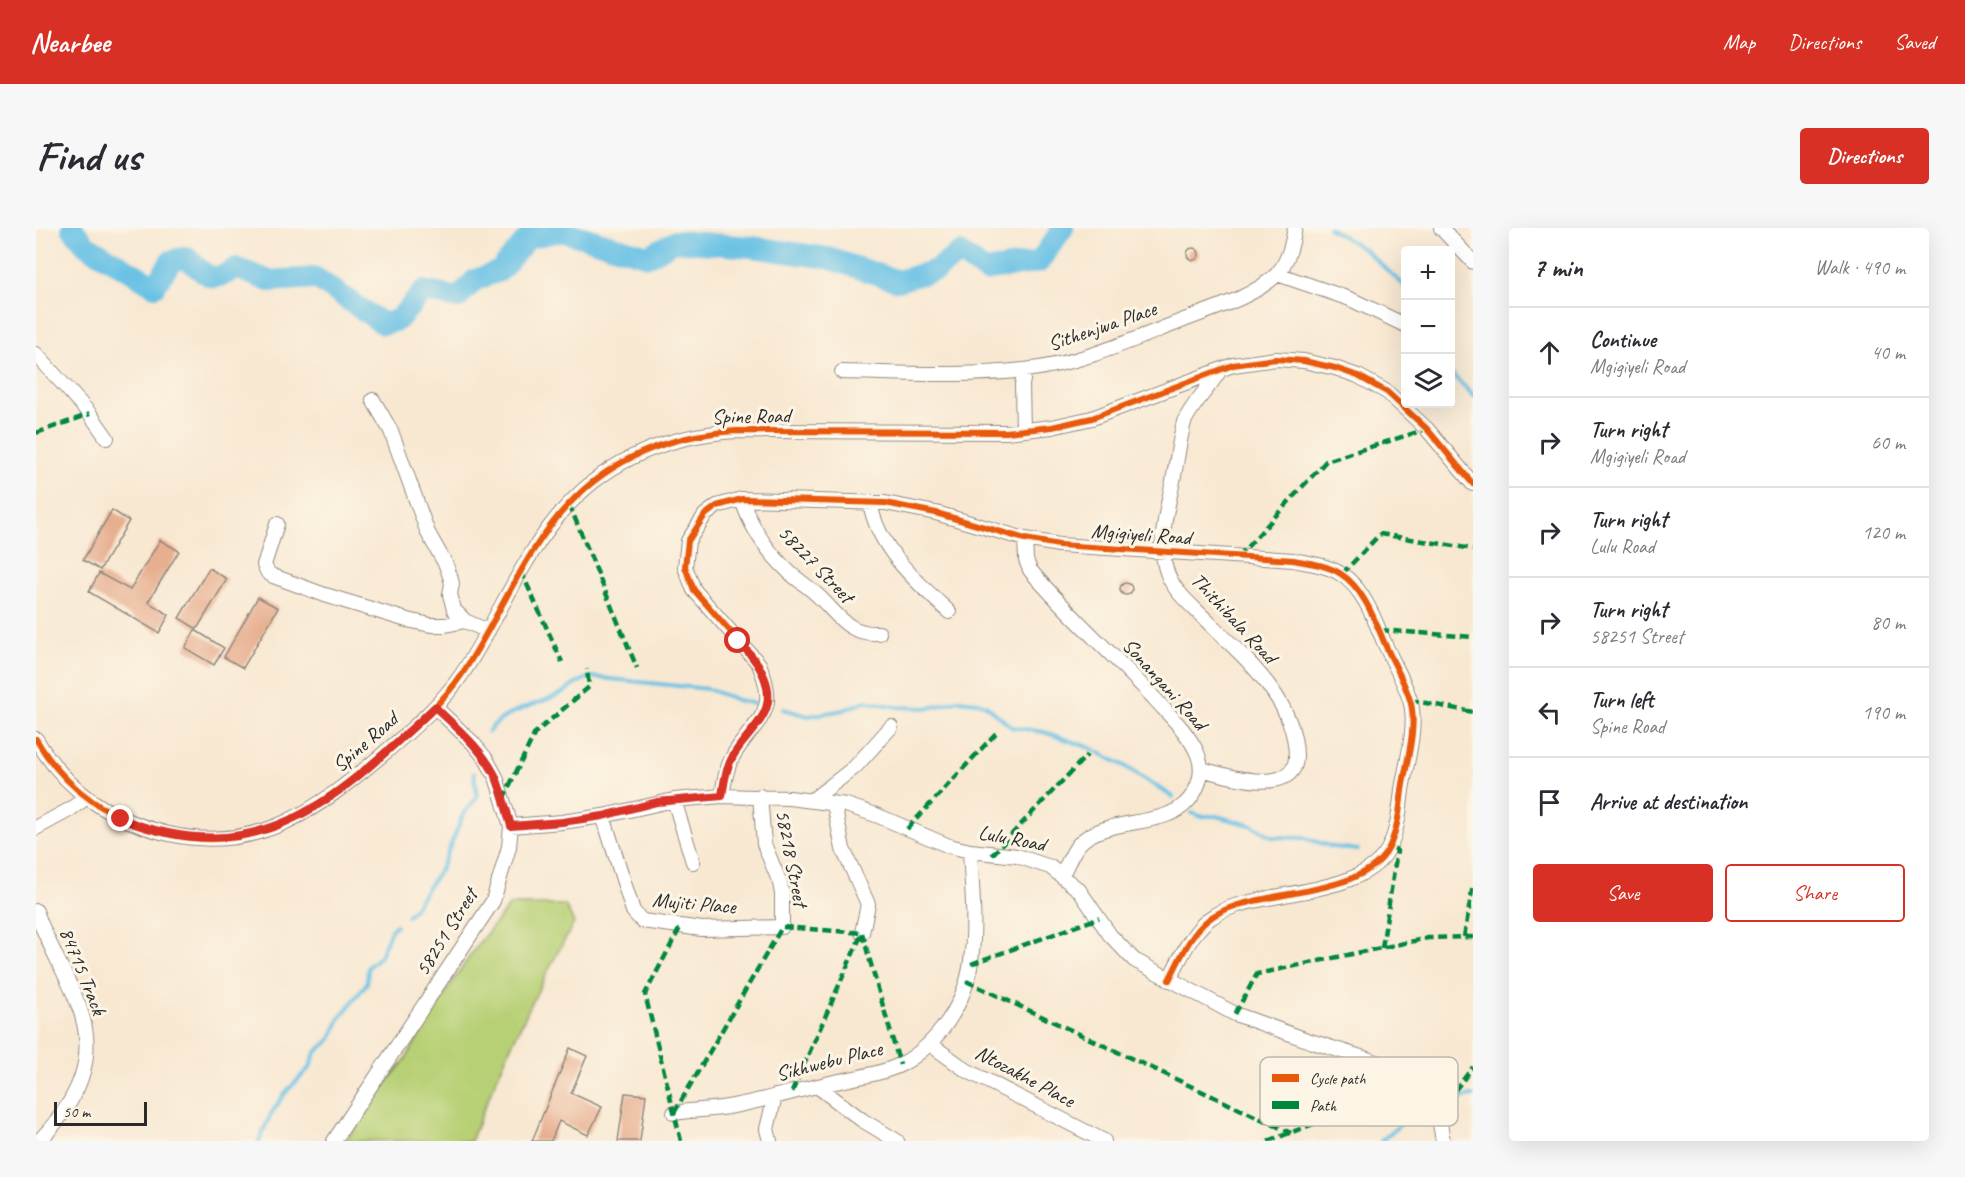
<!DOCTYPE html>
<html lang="en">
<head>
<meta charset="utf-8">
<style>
	body { margin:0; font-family:Caveat,sans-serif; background:#f7f7f7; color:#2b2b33 }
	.controls { position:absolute; right:18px; top:18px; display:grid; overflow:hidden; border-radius:6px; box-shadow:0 6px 24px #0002 }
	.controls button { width:54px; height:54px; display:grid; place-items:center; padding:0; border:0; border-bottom:2px solid #e1e1e2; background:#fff; color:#2b2b33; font:30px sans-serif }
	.scale { position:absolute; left:18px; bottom:15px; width:93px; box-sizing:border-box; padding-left:6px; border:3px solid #2b2b2b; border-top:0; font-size:16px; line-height:21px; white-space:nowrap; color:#2b2b2b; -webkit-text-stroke:4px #fcf5e5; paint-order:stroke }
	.stop { position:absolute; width:18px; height:18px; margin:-14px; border:4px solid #d93025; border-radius:50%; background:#fff }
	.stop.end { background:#d93025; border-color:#fff; box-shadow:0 2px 6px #0008 }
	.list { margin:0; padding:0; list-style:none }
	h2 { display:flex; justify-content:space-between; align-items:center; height:78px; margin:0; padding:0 24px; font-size:26px }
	h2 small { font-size:20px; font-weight:400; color:#7c7c81 }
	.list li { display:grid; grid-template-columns:39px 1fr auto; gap:18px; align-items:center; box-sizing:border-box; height:90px; padding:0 24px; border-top:2px solid #e1e1e2 }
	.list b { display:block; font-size:22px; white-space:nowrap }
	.list p { margin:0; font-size:20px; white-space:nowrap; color:#7c7c81 }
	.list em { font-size:20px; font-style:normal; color:#7c7c81 }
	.actions { display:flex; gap:12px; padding:18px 24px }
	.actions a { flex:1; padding:14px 0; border:2px solid #d93025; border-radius:6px; text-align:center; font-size:21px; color:#d93025 }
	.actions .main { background:#d93025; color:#fff }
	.icon { flex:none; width:33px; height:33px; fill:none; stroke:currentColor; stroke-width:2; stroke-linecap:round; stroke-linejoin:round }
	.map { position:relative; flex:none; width:1437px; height:913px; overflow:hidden; border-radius:6px }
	header { display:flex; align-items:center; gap:36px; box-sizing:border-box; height:84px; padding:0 30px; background:#d93025; color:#fff }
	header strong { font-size:28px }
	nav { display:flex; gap:33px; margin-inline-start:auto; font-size:21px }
	.intro { display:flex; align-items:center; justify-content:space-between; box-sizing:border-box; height:144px; padding:0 36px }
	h1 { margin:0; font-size:42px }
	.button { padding:15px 27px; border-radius:6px; background:#d93025; color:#fff; font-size:21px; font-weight:700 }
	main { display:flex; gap:36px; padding:0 36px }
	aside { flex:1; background:#fff; border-radius:6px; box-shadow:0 6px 24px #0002 }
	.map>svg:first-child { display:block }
	.green { fill:#b7d075; stroke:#717e50; stroke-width:1.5 }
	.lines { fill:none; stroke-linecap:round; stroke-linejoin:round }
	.stream { stroke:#68c1e5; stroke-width:4 }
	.river { stroke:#68c1e5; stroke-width:22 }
	.building { fill:#e7ae8f }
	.minor-casing { stroke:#928a7e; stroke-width:16 }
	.minor { stroke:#fff; stroke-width:14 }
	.quiet { stroke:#00873e; stroke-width:4.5; stroke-dasharray:9 4.5; stroke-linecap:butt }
	.cycleway-casing { stroke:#fcf5e5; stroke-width:10 }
	.cycleway { stroke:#e8590c; stroke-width:6 }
	.route { stroke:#d93025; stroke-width:8 }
	.labels { text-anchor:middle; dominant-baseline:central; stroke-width:6; stroke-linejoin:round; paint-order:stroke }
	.street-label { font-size:21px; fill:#2b2b2b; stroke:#fcf5e5 }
	.key { fill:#fcf5e5; stroke:#bdb8ad; stroke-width:1.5 }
	.key-label { font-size:16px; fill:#2b2b2b }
</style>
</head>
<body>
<header>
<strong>Nearbee</strong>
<nav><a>Map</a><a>Directions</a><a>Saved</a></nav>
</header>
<div class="intro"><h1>Find us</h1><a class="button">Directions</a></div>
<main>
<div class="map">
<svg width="1437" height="913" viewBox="0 0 1437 913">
	<rect width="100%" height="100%" fill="#fcf5e5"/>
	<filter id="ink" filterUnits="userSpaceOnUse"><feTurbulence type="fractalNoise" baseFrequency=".0167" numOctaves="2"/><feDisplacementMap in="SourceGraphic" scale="12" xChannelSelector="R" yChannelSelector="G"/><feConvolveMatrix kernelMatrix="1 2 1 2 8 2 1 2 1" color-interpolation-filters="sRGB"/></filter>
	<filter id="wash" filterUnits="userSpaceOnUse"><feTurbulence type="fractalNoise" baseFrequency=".008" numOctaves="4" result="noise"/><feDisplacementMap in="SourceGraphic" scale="24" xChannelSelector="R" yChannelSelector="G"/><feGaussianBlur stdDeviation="1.35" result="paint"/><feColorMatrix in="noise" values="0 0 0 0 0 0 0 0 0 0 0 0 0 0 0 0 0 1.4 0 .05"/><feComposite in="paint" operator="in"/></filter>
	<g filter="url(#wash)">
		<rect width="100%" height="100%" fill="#f8e8d2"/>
		<path class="green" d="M 474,677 L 529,677 L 538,695 C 498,766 464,838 435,913 L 310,913 L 343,864 L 369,832 L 411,762 L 442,716 Z"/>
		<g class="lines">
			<path class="stream" d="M 1293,0 L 1329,22 L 1370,59
				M 1414,144 L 1437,168
				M 747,481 L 772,488 L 808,482 L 829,473 L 861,479 L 894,480 L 923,472 L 942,474 L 950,477 L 975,499 L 1008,504 L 1052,519 L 1087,537 L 1137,569
				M 452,504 C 468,482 499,478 522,467 C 534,461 542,452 555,449 L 672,461 L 701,472 L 719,476
				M 1156,585 L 1163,588 L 1180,588 L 1214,597 L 1238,609 L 1269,610 L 1297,619 L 1322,622
				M 371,688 L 378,680 L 405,640 L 428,585 L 441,569 L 438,545
				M 1419,874 L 1429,869 L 1437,868
				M 223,913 L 235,886 L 250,864 L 274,839 L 279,825 L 295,811 L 304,790 L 331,755 L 332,739 L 344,728 L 355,702 L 360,697
				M 1345,913 L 1382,881"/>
			<path class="river" d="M 36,0 L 50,17 L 119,58 L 135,33 L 150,29 C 170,46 174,58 200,40 L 233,53 L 280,50 L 347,96 L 362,92 L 388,63 L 422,70 L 439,52 L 464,43 L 492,10 L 525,3 L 612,28 L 639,13 L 716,19 L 792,30 L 862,53 L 900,42 L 924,25 L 949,43 L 1003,34 L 1027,0"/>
		</g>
		<g id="blocks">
			<path class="building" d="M1151 26a6 6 0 1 1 12 0a6 6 0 1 1-12 0Z
				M 76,282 L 93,293 L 64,342 L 47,332 Z
				M 124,312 L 143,323 L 112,374 L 133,387 L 123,405 L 53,364 L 63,345 L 94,362 Z
				M 173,340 L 191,351 L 161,401 L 143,390 Z
				M1084 361a6 6 0 1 1 12 0a6 6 0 1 1-12 0Z
				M 222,369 L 242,380 L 207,440 L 188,429 Z
				M 159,402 L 188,420 L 178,437 L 149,420 Z
				M 534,820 L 551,828 L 535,865 L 566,879 L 552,907 L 523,893 L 515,913 L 496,913 Z
				M 589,865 L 610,867 L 604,913 L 582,913 Z"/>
		</g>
	</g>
	<g filter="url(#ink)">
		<use href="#blocks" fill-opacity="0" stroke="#928a7e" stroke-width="1.5"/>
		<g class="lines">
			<defs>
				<path id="minor" d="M 1405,0 L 1437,34
					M 1241,46 L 1314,71 L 1369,97
					M 0,126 L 54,186 L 71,210
					M 806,144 C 866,145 928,149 988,142 C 1044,136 1096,112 1148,92 C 1176,81 1220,68 1241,46 C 1252,34 1256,16 1259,0
					M 337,172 L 355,203 L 392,305 L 410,337 L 414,348 L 416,356 L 414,366 L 418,382 L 429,393 L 452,403
					M 987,202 L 986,157 L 989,142
					M 706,271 C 714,299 733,325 754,345 C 762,352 771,358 779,365 C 801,384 810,407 843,405
					M 834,274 C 841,320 881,354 913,384
					M 241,296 L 228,337 L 232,345 L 237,348 L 289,367 L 371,392 L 395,397 L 409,397 L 429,393
					M 989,311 L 990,332 L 994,342 C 1032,387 1077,426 1118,470 C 1133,487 1153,505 1162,527 C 1171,551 1156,577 1133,586 C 1107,597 1063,594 1043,616 C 1036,624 1031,637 1026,647
					M 0,511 C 31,564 75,592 133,606 C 223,626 282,581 346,527 C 375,502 405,477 426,446 C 463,391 487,324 533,276 C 578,228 637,207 700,203 L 970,204 L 1016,199 L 1056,190 L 1197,137 L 1240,131 L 1268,133 L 1299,140 L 1322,148 L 1351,164 L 1391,201 L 1437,256
					M 1165,541 C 1187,547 1259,570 1260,529 C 1260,470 1205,427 1167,389 C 1154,376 1139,364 1132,347 C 1120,318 1131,282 1137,253 C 1141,233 1143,214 1148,194 C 1157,175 1173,160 1184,142
					M 686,568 C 688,555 690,540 697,528 C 719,490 745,487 723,436 L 658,362 L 649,339 L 652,313 L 669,287 L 681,278 L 706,271 L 849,275 L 900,285 L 989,311 L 1023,317 L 1257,332 C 1273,335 1291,337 1305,346 C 1327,360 1338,390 1348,414 C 1356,433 1368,452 1374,472 C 1382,497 1370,536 1366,562 C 1364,580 1362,598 1355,615 C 1339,658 1267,662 1228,671 C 1208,675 1189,679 1173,691 C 1154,706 1144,731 1133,752
					M 638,572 L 657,634
					M 775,573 L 819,539 L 855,499
					M 798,576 L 807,621 L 832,676 L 826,705
					M 567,588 L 597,683 L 606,693 L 666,701 L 746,699 L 746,666 L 744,655 L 728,616 L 724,568
					M 475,598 L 526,594 L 567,588 L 638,572 L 686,568 L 753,570 L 810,577 L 840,587 L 913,618 L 934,623 L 981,628 L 1014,639 L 1043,662 L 1074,707 L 1098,732 L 1199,786 L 1274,813 L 1350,837 L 1368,846 L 1390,865 L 1402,884 L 1407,913
					M 0,600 L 33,582 L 50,570
					M 0,683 C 11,715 30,745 42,776 C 64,830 41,874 3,913
					M 894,816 L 930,842 L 1068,913
					M 781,858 L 826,892 L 861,913
					M 638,885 C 656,882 675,882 692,879 C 726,873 758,863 790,856 C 814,850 844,847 866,836 C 902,816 930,775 935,733 C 940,697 936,660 934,623
					M 298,913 L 457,673 L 473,619 L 475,598 L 460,549 L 450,531 L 437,515 L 399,479
					M 734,913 L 731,901 L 739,868"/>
			</defs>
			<use href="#minor" class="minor-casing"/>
			<use href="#minor" class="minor"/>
			<path class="quiet" d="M 0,205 L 54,186
				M 533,276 L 601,440
				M 1202,329 L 1290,233 L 1391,201
				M 485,343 L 526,434
				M 1306,346 L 1344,306 L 1437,321
				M 1344,402 L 1437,409
				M 1374,472 L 1437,484
				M 467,571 L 499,505 L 553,459 L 551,441
				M 871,601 L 961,504
				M 956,627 L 1051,527
				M 826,705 L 864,837
				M 1428,709 L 1437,657
				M 1346,720 L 1361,623 L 1355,617
				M 935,736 L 1063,690
				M 930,753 L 1255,905
				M 1199,786 L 1221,746 L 1392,710 L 1437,709
				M 756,864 L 826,705
				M 1402,884 L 1437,839
				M 638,885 L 746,699 L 826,705
				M 645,913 L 609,766 L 645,698
				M 1232,913 L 1382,857"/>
			<defs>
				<path id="cycleway" d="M 0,511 C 31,564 75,592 133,606 C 223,626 282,581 346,527 C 375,502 405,477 426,446 C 463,391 487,324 533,276 C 578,228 637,207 700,203 L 970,204 L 1016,199 L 1056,190 L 1197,137 L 1240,131 L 1268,133 L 1299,140 L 1322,148 L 1351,164 L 1391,201 L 1437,256
					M 686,568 C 688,555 690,540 697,528 C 719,490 745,487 723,436 L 658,362 L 649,339 L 652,313 L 669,287 L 681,278 L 706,271 L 849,275 L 900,285 L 989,311 L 1023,317 L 1257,332 C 1273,335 1291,337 1305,346 C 1327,360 1338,390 1348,414 C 1356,433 1368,452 1374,472 C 1382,497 1370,536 1366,562 C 1364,580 1362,598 1355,615 C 1339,658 1267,662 1228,671 C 1208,675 1189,679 1173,691 C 1154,706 1144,731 1133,752"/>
			</defs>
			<use href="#cycleway" class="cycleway-casing"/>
			<use href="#cycleway" class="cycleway"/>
		</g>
	</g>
	<g class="lines" filter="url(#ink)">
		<path class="route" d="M 85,591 C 227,646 301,570 399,479 C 421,500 445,520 459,547 C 466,563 470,581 475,598 L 526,594 L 567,588 L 621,574 L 686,568 C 688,555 690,540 697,528 C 705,514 717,504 725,491 C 744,463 722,433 702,413"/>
	</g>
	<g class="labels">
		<g class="street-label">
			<text transform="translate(1066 98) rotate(-19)">Sithenjwa Place</text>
			<text transform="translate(715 188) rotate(-1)">Spine Road</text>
			<text transform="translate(1105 306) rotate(4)">Mgigiyeli Road</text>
			<text transform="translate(780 336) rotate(46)">58227 Street</text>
			<text transform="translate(1198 390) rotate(47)">Thithibala Road</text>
			<text transform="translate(1129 456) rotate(48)">Sonangani Road</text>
			<text transform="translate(329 514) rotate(-41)">Spine Road</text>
			<text transform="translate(976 610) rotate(11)">Lulu Road</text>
			<text transform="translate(756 630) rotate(79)">58218 Street</text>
			<text transform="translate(658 675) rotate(5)">Mujiti Place</text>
			<text transform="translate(410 704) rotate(-58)">58251 Street</text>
			<text transform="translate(47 743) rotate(68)">84715 Track</text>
			<text transform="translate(793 833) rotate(-14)">Sikhwebu Place</text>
			<text transform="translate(989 848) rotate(28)">Ntozakhe Place</text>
		</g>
	</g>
	<rect x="1224" y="829" width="198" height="69" rx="9" class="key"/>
	<rect x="1236" y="846" width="27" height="8" fill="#e8590c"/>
	<rect x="1236" y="873" width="27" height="8" fill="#00873e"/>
	<g class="key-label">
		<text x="1274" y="856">Cycle path</text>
		<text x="1274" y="883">Path</text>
	</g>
</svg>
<div class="controls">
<button>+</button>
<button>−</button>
<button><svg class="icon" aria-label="layers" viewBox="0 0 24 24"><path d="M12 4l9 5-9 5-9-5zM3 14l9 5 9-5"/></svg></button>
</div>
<div class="scale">50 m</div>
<div class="stop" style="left:702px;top:413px"></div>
<div class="stop end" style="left:85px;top:591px"></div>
</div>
<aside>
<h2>7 min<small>Walk · 490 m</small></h2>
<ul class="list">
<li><svg class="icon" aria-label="ahead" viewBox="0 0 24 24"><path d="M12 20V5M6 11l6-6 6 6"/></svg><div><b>Continue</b><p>Mgigiyeli Road</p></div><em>40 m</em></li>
<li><svg class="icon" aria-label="right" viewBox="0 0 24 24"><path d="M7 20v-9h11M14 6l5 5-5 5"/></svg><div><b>Turn right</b><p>Mgigiyeli Road</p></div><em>60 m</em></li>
<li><svg class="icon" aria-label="right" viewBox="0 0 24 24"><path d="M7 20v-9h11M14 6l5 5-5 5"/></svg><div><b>Turn right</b><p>Lulu Road</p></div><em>120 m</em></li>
<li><svg class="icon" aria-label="right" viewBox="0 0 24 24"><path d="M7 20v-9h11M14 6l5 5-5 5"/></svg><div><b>Turn right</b><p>58251 Street</p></div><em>80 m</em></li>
<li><svg class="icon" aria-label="left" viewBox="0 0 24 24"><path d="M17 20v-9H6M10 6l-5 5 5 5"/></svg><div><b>Turn left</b><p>Spine Road</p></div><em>190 m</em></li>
<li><svg class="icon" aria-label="arrive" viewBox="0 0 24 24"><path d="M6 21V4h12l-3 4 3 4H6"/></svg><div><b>Arrive at destination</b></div></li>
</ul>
<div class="actions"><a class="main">Save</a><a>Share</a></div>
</aside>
</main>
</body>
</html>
